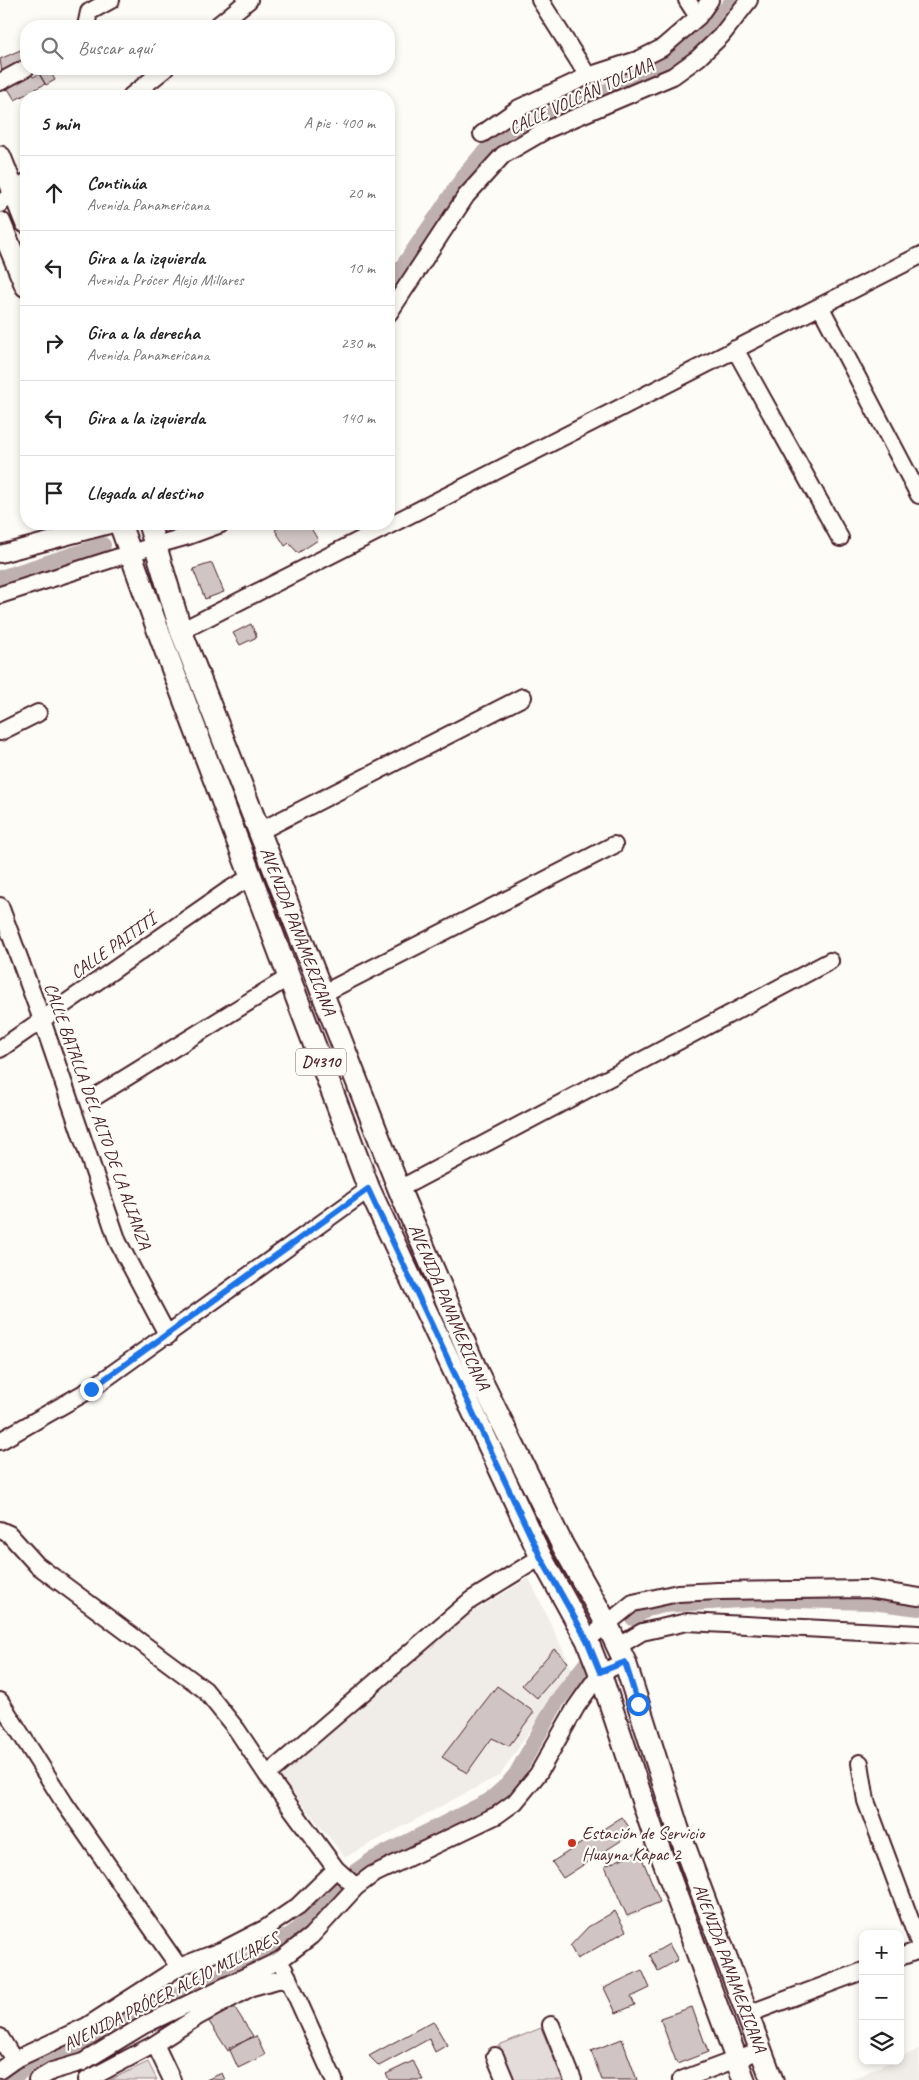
<!DOCTYPE html>
<html lang="es">
<head>
<meta charset="utf-8">
<style>
	body { margin:0; font-family:Caveat,sans-serif; background:#f2f2f2; color:#222 }
	.controls { position:absolute; right:15px; bottom:15px; display:grid; overflow:hidden; border-radius:10px; box-shadow:0 2px 8px #0003 }
	.controls button { width:45px; height:45px; display:grid; place-items:center; padding:0; border:0; border-bottom:1px solid #e0e0e0; background:#fff; color:#222; font:25px sans-serif }
	.stop { position:absolute; width:15px; height:15px; margin:-11px; border:4px solid #1a73e8; border-radius:50%; background:#fff }
	.stop.end { background:#1a73e8; border-color:#fff; box-shadow:0 1px 5px #0008 }
	.list { margin:0; padding:0; list-style:none }
	h2 { display:flex; justify-content:space-between; align-items:center; height:65px; margin:0; padding:0 20px; font-size:21px }
	h2 small { font-size:16px; font-weight:400; color:#767676 }
	.list li { display:grid; grid-template-columns:32px 1fr auto; gap:15px; align-items:center; box-sizing:border-box; height:75px; padding:0 20px; border-top:1px solid #e0e0e0 }
	.list b { display:block; font-size:19px; white-space:nowrap }
	.list p { margin:0; font-size:16px; white-space:nowrap; color:#767676 }
	.list em { font-size:16px; font-style:normal; color:#767676 }
	.icon { flex:none; width:28px; height:28px; fill:none; stroke:currentColor; stroke-width:2; stroke-linecap:round; stroke-linejoin:round }
	.map { position:relative; flex:none; width:919px; height:2080px; overflow:hidden }
	.search { position:absolute; background:#fff; box-shadow:0 2px 8px #0003; left:20px; top:20px; width:375px; height:55px; display:flex; align-items:center; gap:12px; box-sizing:border-box; padding:0 18px; border-radius:20px; color:#767676; font-size:19px }
	.panel { position:absolute; background:#fff; box-shadow:0 2px 8px #0003; left:20px; top:90px; width:375px; height:440px; border-radius:20px }
	.map>svg:first-child { display:block }
	.built { fill:#f0ece8 }
	.green { fill:#e3dcda; stroke:#967e82 }
	.lines { fill:none; stroke-linecap:round; stroke-linejoin:round }
	.canal { stroke:#c0b1b1; stroke-width:16 }
	.building { fill:#d0c5c4; stroke:#4a1f2b }
	.minor-casing { stroke:#4a1f2b; stroke-width:20 }
	.major-casing { stroke:#4a1f2b; stroke-width:25 }
	.minor { stroke:#fdfcf7; stroke-width:16 }
	.major { stroke:#fdfcf7; stroke-width:21 }
	.route { stroke:#1a73e8; stroke-width:6 }
	.poi-dot { fill:#c8321e; stroke:#fdfcf7; stroke-width:2 }
	.labels { text-anchor:middle; dominant-baseline:central; stroke-width:4.5; stroke-linejoin:round; paint-order:stroke }
	.shield { fill:#fdfcf7; stroke:#806168; stroke-width:1 }
	.shield-label { font-size:16px; font-weight:bold; fill:#4a1f2b }
	.street-label { font-size:18px; fill:#4a1f2b; stroke:#fdfcf7 }
	.poi-label { font-size:18px; fill:#4a1f2b; stroke:#fdfcf7; text-anchor:start }
</style>
</head>
<body>
<div class="map">
<svg width="919" height="2080" viewBox="0 0 919 2080">
	<rect width="100%" height="100%" fill="#fdfcf7"/>
	<filter id="ink" filterUnits="userSpaceOnUse"><feTurbulence type="fractalNoise" baseFrequency=".02" numOctaves="2"/><feDisplacementMap in="SourceGraphic" scale="10" xChannelSelector="R" yChannelSelector="G"/><feConvolveMatrix kernelMatrix="1 2 1 2 8 2 1 2 1" color-interpolation-filters="sRGB"/></filter>
	<g filter="url(#ink)">
		<path class="built" d="M 529,1578 L 572,1669 L 500,1775 L 345,1857 L 278,1774 L 458,1621 Z
			M 919,2049 L 919,2080 L 851,2080 L 892,2061 L 900,2061 L 900,2058 Z"/>
		<path class="green" d="M 541,2028 L 563,2080 L 514,2080 L 499,2045 Z
			M 148,2062 L 157,2080 L 110,2080 Z"/>
		<g class="lines">
			<path class="canal" d="M 389,287 C 405,263 421,239 438,215 C 458,185 478,152 508,132 C 532,117 559,109 585,99 C 649,76 691,57 733,0
				M 164,528 L 179,524
				M 0,578 L 103,545
				M 633,1618 L 647,1609 L 664,1605 L 755,1599 L 872,1602 L 919,1608
				M 10,2080 L 34,2061 L 70,2054 L 84,2047 L 112,2025 L 133,2014 L 243,1965 L 265,1949 L 292,1934 L 308,1920 L 342,1881 L 372,1860 L 489,1801 L 507,1785 L 517,1773 L 557,1701 L 589,1660"/>
		</g>
		<path class="building" d="M 25,48 L 26,61 L 2,73 L 0,59 Z
			M 47,69 L 49,69 L 55,80 L 46,85 L 39,73 Z
			M 28,70 L 33,77 L 39,74 L 45,84 L 15,100 L 5,84 Z
			M 284,524 L 304,524 L 305,526 L 309,525 L 318,540 L 298,553 L 289,543 L 285,546 L 275,530 Z
			M 212,563 L 224,592 L 205,599 L 193,569 Z
			M 251,624 L 257,637 L 240,645 L 233,633 Z
			M 554,1649 L 568,1662 L 537,1698 L 522,1685 Z
			M 497,1686 L 534,1712 L 509,1746 L 492,1738 L 467,1773 L 442,1757 Z
			M 622,1817 L 633,1833 L 563,1878 L 552,1862 Z
			M 639,1851 L 660,1902 L 627,1916 L 605,1866 Z
			M 615,1911 L 626,1931 L 577,1959 L 570,1946 L 588,1927 Z
			M 669,1944 L 678,1960 L 658,1971 L 650,1955 Z
			M 642,1970 L 650,1988 L 631,1997 L 635,2005 L 616,2013 L 604,1988 Z
			M 233,2005 L 253,2036 L 228,2051 L 208,2020 Z
			M 692,2007 L 708,2052 L 677,2064 L 660,2018 Z
			M 433,2021 L 447,2045 L 435,2052 L 429,2039 L 379,2066 L 369,2056 Z
			M 256,2036 L 265,2055 L 238,2068 L 229,2048 Z
			M 622,2039 L 637,2080 L 602,2080 L 591,2051 Z
			M 413,2061 L 423,2080 L 389,2080 L 386,2074 Z
			M 222,2073 L 225,2080 L 206,2080 Z"/>
		<g class="lines">
			<defs>
				<path id="minor" d="M 540,0 L 588,76
					M 687,0 L 698,17
					M 86,26 L 89,12 L 111,0
					M 217,26 L 249,0
					M 0,82 L 26,68
					M 131,96 L 165,69
					M 482,134 L 519,108 L 588,76 L 640,59 L 662,48 L 698,17 L 710,0
					M 0,204 L 26,182
					M 820,306 L 919,495
					M 389,313 L 466,196 L 503,155 L 546,130 L 673,76 L 698,58 L 721,36 L 749,0
					M 735,349 L 840,538
					M 0,554 L 113,524
					M 0,595 L 156,545 L 188,536 L 221,524
					M 181,631 L 919,256
					M 0,732 L 38,713
					M 260,831 L 523,697
					M 0,906 L 42,1020 L 118,1242 L 168,1336
					M 322,994 L 614,845
					M 0,1049 L 227,891 L 251,877
					M 98,1095 L 289,977
					M 399,1189 L 830,961
					M 0,1441 L 91,1389 L 369,1189
					M 0,1530 L 9,1534 L 37,1565 L 205,1690 L 237,1730 L 267,1775 L 336,1869 L 356,1887
					M 587,1640 L 633,1603 L 678,1593 L 718,1591 L 868,1589 L 919,1597
					M 617,1647 L 642,1632 L 687,1622 L 919,1634
					M 0,1701 L 65,1804 L 179,1967
					M 860,1763 L 866,1801 L 919,1943
					M 267,1775 L 471,1600 L 541,1557
					M 900,1957 L 919,1950
					M 284,1969 L 334,2080
					M 748,2014 L 863,1971
					M 551,2025 L 573,2080
					M 0,2037 L 14,2060
					M 155,2044 L 172,2080
					M 495,2056 L 505,2080
					M 0,2070 L 14,2060 L 87,2026 L 179,1967 L 223,1950 L 266,1928 L 298,1906 L 336,1869
					M 37,2080 L 52,2071 L 83,2062 L 144,2025 L 280,1960 L 311,1936 L 356,1887 L 372,1875 L 497,1815 L 515,1802 L 538,1774 L 576,1707 L 600,1673 L 625,1662
					M 87,2080 L 155,2044 L 197,2017 L 252,1987 L 288,1977
					M 681,2080 L 761,2050"/>
				<g id="major">
					<path d="M 0,157 L 26,222"/>
					<path d="M 0,223 L 26,286"/>
					<path d="M 120,524 L 162,641 L 369,1189 L 541,1557 L 587,1640 L 600,1673 L 653,1832 L 744,2080"/>
					<path id="s1" d="M 149,524 L 181,631 L 399,1189 L 477,1372 L 563,1546 L 607,1624 L 625,1662 L 678,1829 L 772,2080"/>
				</g>
			</defs>
			<use href="#minor" class="minor-casing"/>
			<use href="#major" class="major-casing"/>
			<use href="#minor" class="minor"/>
			<use href="#major" class="major"/>
		</g>
	</g>
	<g class="lines" filter="url(#ink)">
		<path class="route" d="M 91,1389 L 368,1189 L 541,1558 L 587,1640 L 600,1672 L 625,1662 L 638,1704"/>
	</g>
	<circle class="poi-dot" cx="572" cy="1843" r="5"/>
	<g class="labels">
		<rect class="shield" x="296" y="1048.5" width="50" height="27" rx="4"/>
		<g class="shield-label">
			<text x="321" y="1062">D4310</text>
		</g>
		<g class="street-label">
			<text transform="translate(581 96) rotate(-25)">CALLE VOLCÁN TOLIMA</text>
			<text stroke="none"><textPath href="#s1" startOffset="434">AVENIDA PANAMERICANA</textPath></text>
			<text transform="translate(113 946) rotate(-35)">CALLE PAITITÍ</text>
			<text transform="translate(98 1116) rotate(70)">CALLE BATALLA DEL ALTO DE LA ALIANZA</text>
			<text stroke="none"><textPath href="#s1" startOffset="839">AVENIDA PANAMERICANA</textPath></text>
			<text stroke="none"><textPath href="#s1" startOffset="1559">AVENIDA PANAMERICANA</textPath></text>
			<text transform="translate(171 1991) rotate(-27)">AVENIDA PRÓCER ALEJO MILLARES</text>
		</g>
		<g class="poi-label">
			<text x="582" y="1833">Estación de Servicio<tspan x="582" dy="21">Huayna Kapac 2</tspan></text>
		</g>
	</g>
</svg>
<div class="controls">
<button>+</button>
<button>−</button>
<button><svg class="icon" aria-label="layers" viewBox="0 0 24 24"><path d="M12 4l9 5-9 5-9-5zM3 14l9 5 9-5"/></svg></button>
</div>
<div class="stop" style="left:638px;top:1704px"></div>
<div class="stop end" style="left:91px;top:1389px"></div>
<div class="search"><svg class="icon" aria-label="search" viewBox="0 0 24 24"><circle cx="10" cy="10" r="6"/><path d="M15 15l6 6"/></svg>Buscar aquí</div>
<section class="panel">
<h2>5 min<small>A pie · 400 m</small></h2>
<ul class="list">
<li><svg class="icon" aria-label="ahead" viewBox="0 0 24 24"><path d="M12 20V5M6 11l6-6 6 6"/></svg><div><b>Continúa</b><p>Avenida Panamericana</p></div><em>20 m</em></li>
<li><svg class="icon" aria-label="left" viewBox="0 0 24 24"><path d="M17 20v-9H6M10 6l-5 5 5 5"/></svg><div><b>Gira a la izquierda</b><p>Avenida Prócer Alejo Millares</p></div><em>10 m</em></li>
<li><svg class="icon" aria-label="right" viewBox="0 0 24 24"><path d="M7 20v-9h11M14 6l5 5-5 5"/></svg><div><b>Gira a la derecha</b><p>Avenida Panamericana</p></div><em>230 m</em></li>
<li><svg class="icon" aria-label="left" viewBox="0 0 24 24"><path d="M17 20v-9H6M10 6l-5 5 5 5"/></svg><div><b>Gira a la izquierda</b></div><em>140 m</em></li>
<li><svg class="icon" aria-label="arrive" viewBox="0 0 24 24"><path d="M6 21V4h12l-3 4 3 4H6"/></svg><div><b>Llegada al destino</b></div></li>
</ul>
</section>
</div>
</body>
</html>
